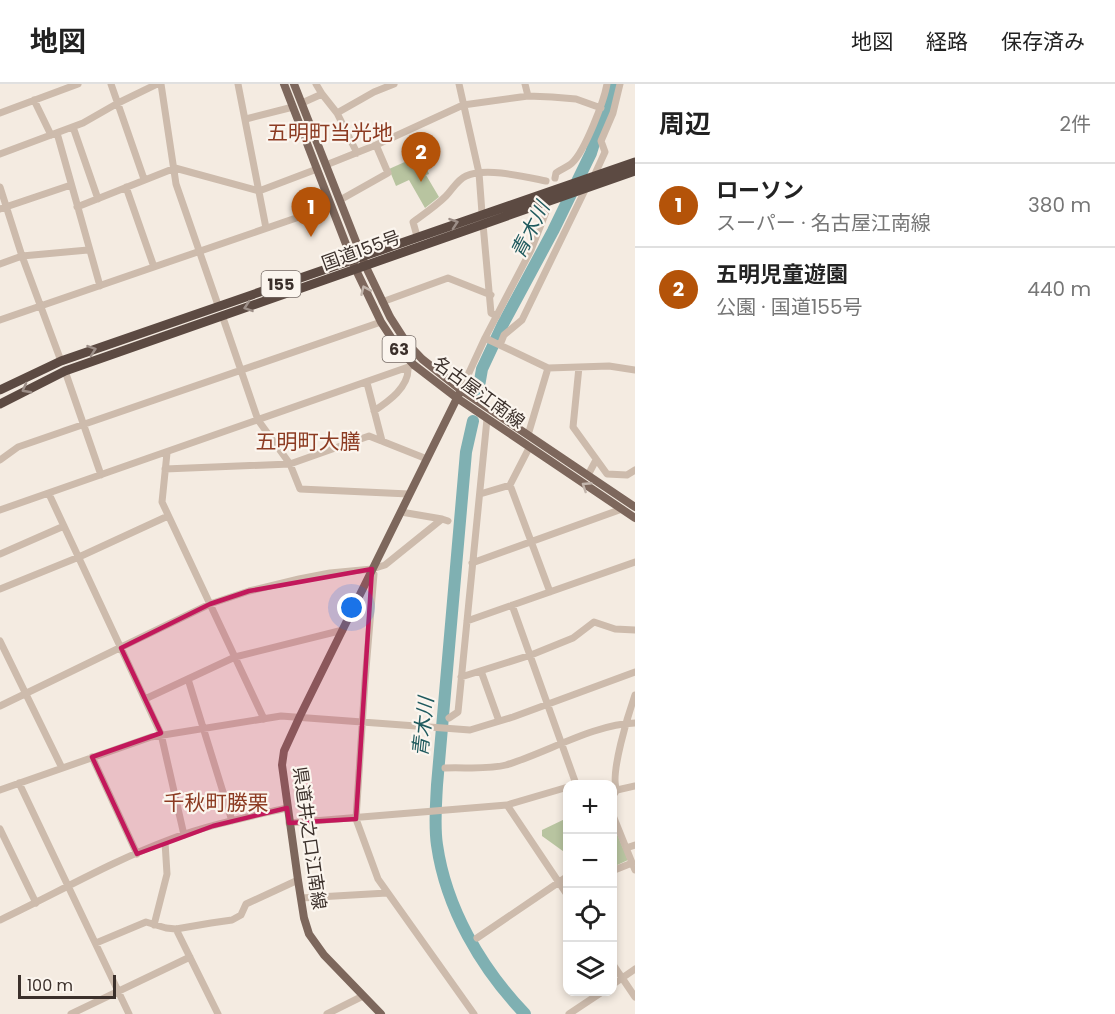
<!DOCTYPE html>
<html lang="ja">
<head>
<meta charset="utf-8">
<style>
	body { margin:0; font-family:Poppins,"Noto Sans JP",sans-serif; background:#f6f6f6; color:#222 }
	.controls { position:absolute; right:18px; bottom:18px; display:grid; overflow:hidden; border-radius:12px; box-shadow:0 3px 9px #0003 }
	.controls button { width:54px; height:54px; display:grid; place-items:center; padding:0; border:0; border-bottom:2px solid #e0e0e0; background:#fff; color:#222; font:30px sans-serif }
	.scale { position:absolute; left:18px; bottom:15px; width:98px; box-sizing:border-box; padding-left:6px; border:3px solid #3b302b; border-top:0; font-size:16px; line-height:21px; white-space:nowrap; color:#3b302b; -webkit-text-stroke:4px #fbf5ee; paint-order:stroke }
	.you { position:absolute; left:352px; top:524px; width:21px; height:21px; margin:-15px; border:4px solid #fff; border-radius:50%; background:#1a73e8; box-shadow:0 0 0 9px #1a73e833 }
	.badge { display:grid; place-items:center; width:39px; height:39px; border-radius:50%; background:#b45309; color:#fff; font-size:20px; font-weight:700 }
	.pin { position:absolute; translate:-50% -50px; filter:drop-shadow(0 2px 3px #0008) }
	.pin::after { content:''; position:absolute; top:32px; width:21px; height:18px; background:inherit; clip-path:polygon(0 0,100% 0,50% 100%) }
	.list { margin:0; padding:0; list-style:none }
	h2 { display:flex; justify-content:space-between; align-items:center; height:78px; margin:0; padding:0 24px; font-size:26px }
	h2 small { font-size:20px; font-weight:400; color:#767676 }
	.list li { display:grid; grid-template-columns:39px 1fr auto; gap:18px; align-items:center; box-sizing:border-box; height:84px; padding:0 24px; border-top:2px solid #e0e0e0 }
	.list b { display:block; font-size:22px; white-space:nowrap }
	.list p { margin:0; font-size:20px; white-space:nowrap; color:#767676 }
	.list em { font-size:20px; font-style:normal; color:#767676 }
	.icon { flex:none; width:33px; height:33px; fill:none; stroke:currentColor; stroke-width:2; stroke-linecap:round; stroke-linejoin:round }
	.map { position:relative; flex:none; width:635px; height:930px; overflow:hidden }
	header { display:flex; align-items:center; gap:36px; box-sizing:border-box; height:84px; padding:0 30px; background:#fff; border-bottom:2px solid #e0e0e0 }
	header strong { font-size:28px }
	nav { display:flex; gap:33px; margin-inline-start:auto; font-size:21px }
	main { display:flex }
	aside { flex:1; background:#fff }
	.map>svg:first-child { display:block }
	.green { fill:#b8c4a0 }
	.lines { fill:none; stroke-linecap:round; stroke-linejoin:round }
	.river { stroke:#7fb0b2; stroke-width:12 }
	.minor { stroke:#cdbbac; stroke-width:7 }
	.major { stroke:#7d675c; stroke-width:8 }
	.highway { stroke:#5c4a42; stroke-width:9 }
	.oneway { stroke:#9c8e87 }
	.oneway2 { stroke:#c2b5ac }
	.marked { fill:#c2185b; fill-opacity:0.2; stroke:#c2185b; stroke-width:4.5; stroke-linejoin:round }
	.labels { text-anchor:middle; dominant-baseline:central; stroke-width:4.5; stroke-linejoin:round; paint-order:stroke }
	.shield { fill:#fbf5ee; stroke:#756b66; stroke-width:1.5 }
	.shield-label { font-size:16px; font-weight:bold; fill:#3b302b }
	.street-label { font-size:18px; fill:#3b302b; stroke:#fbf5ee }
	.water-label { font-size:20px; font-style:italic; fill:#1f5a5e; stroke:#fbf5ee }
	.quarter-label { font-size:21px; fill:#8c3b22; stroke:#fbf5ee }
</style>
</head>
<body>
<header>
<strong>地図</strong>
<nav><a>地図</a><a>経路</a><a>保存済み</a></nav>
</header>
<main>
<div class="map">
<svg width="635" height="930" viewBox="0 0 635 930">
	<rect width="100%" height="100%" fill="#f4ebe1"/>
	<path class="green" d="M 425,69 L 432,83 L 427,85 L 429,90 L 426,91 L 439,113 L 425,124 L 409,96 L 396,102 L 389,85 Z
		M 567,734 L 568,734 L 567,770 L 542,752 L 542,746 Z
		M 612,738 L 628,776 L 613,783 L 612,783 Z"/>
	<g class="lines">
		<path class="river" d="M 478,308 L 482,285 L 503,240 L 553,147 L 591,69 L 595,56 L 607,27 L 614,0
			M 473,337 L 466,368 L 437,701 C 436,721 434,741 437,761 C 446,824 481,884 525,930"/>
		<path class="minor" d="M 111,0 L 144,95
			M 161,0 L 176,100 L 218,221
			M 238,0 L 266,144
			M 459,0 L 479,89 L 482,129
			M 525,0 L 528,12
			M 322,10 L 337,29 L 357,69
			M 34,16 L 51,51
			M 302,19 L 322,10 L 316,0
			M 0,29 L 78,0
			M 337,29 L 374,8 L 394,0
			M 246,35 L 293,23
			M 73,43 L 98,115
			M 57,49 L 100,202
			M 0,70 L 83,39 L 118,19 L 157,0
			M 326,81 L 376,61 L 463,21 L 528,12 L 552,13 L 576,15 L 601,24
			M 594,92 L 605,68 L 601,57 L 613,29 L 620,0
			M 555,94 L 556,89 C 561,85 568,83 572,79 C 585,67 604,17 607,0
			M 0,103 L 22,172 L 61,277
			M 126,103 L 154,183
			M 340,116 L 388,89 L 376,61
			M 77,123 L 175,84 L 259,107 L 317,85
			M 0,125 L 71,101
			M 483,140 L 491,229 L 497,232
			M 417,152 L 413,138 C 424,130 436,122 446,112 C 453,105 457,96 466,92 C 486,83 526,93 546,97
			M 0,180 L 22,172 L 88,166
			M 382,218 L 448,194 L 491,211
			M 222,231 L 258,336 L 290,380 L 300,405 L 409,410
			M 0,236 L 331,122
			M 485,254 L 548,284 L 609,282 L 635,286
			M 500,261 L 504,251 L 522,236 L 586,104
			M 579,283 L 573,343 L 607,390 L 627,391 L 635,386
			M 65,287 L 101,391
			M 367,299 L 382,357
			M 461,306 L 485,254 L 531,166 L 546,128
			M 374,327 C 389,317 409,303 408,284
			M 528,351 L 548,284
			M 167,369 L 162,418 L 264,635
			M 0,376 L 18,363 L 381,238
			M 165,385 L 290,380 L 369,352 L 427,375
			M 588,391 L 596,376
			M 510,401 L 550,508
			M 49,410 L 161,650 L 184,751
			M 480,410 L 510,401 L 529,364
			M 0,426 L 414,281
			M 401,428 L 442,435
			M 0,470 L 64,442
			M 472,479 L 622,425
			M 372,485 L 374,490 L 365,597 L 356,735 L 378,795 L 474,930
			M 0,505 L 79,473 L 168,432
			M 512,521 L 576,700
			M 467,537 L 635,478
			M 0,557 L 62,684
			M 481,587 L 499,637
			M 461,593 L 531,571 L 573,554 L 594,538 L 615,545 L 635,546
			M 188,595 L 232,737
			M 145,615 L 235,573 L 343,546
			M 0,622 L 210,520 L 249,507 L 299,495 L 330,489 L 372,485 L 385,481 L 442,435 L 448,437
			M 449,634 L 458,628 L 487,335
			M 92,673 L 137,770
			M 445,684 C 464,683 488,686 506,681 C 546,669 594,640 635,639
			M 19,699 L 129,930
			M 0,706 L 151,653 L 281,632 L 470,646 L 513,633 L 635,588
			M 617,706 L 635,702
			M 612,713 L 617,706 C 609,692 629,628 635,611
			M 507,721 L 568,703
			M 612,729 L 635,786
			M 289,739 L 507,721 L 568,812
			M 0,745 L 36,819
			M 626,764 L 635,761
			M 612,787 L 632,779
			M 301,814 L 387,809
			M 0,836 C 57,809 112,777 171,755 C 208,741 248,733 287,724
			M 154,841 L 167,790 L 165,758
			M 176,845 L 218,930
			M 477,854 L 568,792
			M 96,859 L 146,838 L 166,844 L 176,845 L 211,839 L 232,836 L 241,831 L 246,820 L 298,796
			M 612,879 L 635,913
			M 612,901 L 635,885
			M 71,930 L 190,873
			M 327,930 L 363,912
			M 569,930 L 602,908"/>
		<path class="major" d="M 284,0 L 356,186 L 381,238 L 398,264 L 414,281 L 457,314 L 635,434
			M 294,0 L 366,183 L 390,233 L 406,258 L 422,275 L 461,306 L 635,423
			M 381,930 L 324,871 L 309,850 L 304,834 L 298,796 L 282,681 L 284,667 L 300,632 L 461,306"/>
		<path class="highway" d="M 0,306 L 61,277 L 635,78
			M 0,320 L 65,287 L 635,87"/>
	</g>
	<defs><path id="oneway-chevron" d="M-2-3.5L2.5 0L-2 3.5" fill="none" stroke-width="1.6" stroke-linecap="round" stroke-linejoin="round" transform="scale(1.5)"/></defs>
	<g class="oneway">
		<use href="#oneway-chevron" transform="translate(454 139) rotate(-19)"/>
		<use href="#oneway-chevron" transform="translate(248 223) rotate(161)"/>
		<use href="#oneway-chevron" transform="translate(92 266) rotate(-19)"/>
		<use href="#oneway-chevron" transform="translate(26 305) rotate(152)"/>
	</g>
	<g class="oneway2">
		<use href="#oneway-chevron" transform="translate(365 206) rotate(-114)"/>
		<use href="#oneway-chevron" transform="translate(586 402) rotate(-147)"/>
	</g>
	<path class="marked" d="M 372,485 L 356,735 L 289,739 L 287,724 L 213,742 L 137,770 L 92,673 L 161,649 L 121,564 L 210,520 L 249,507 Z"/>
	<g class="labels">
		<g class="shield">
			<rect x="261.5" y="187" width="39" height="26" rx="4.5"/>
			<rect x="382.5" y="252" width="33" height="26" rx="4.5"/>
		</g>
		<g class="shield-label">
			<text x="281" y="200">155</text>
			<text x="399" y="265">63</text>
		</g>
		<g class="street-label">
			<text transform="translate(361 166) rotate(-20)">国道155号</text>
			<text transform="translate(479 308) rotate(36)">名古屋江南線</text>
			<text transform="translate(310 754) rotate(82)">県道井之口江南線</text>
		</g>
		<g class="water-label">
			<text transform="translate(530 146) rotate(-63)">青木川</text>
			<text transform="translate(423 643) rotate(-84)">青木川</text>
		</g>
		<g class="quarter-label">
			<text x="330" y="48">五明町当光地</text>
			<text x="308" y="357">五明町大膳</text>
			<text x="216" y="718">千秋町勝栗</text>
		</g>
	</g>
</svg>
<div class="controls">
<button>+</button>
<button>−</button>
<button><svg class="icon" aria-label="locate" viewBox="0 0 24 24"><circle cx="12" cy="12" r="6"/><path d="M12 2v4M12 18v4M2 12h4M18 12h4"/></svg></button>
<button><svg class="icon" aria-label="layers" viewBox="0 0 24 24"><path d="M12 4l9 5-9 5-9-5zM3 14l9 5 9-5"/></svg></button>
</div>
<div class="scale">100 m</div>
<div class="you"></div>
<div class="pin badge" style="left:311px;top:153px">1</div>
<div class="pin badge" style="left:421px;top:98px">2</div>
</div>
<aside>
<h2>周辺<small>2件</small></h2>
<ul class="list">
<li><span class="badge">1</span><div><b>ローソン</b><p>スーパー · 名古屋江南線</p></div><em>380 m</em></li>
<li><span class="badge">2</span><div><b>五明児童遊園</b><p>公園 · 国道155号</p></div><em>440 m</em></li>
</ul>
</aside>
</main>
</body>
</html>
